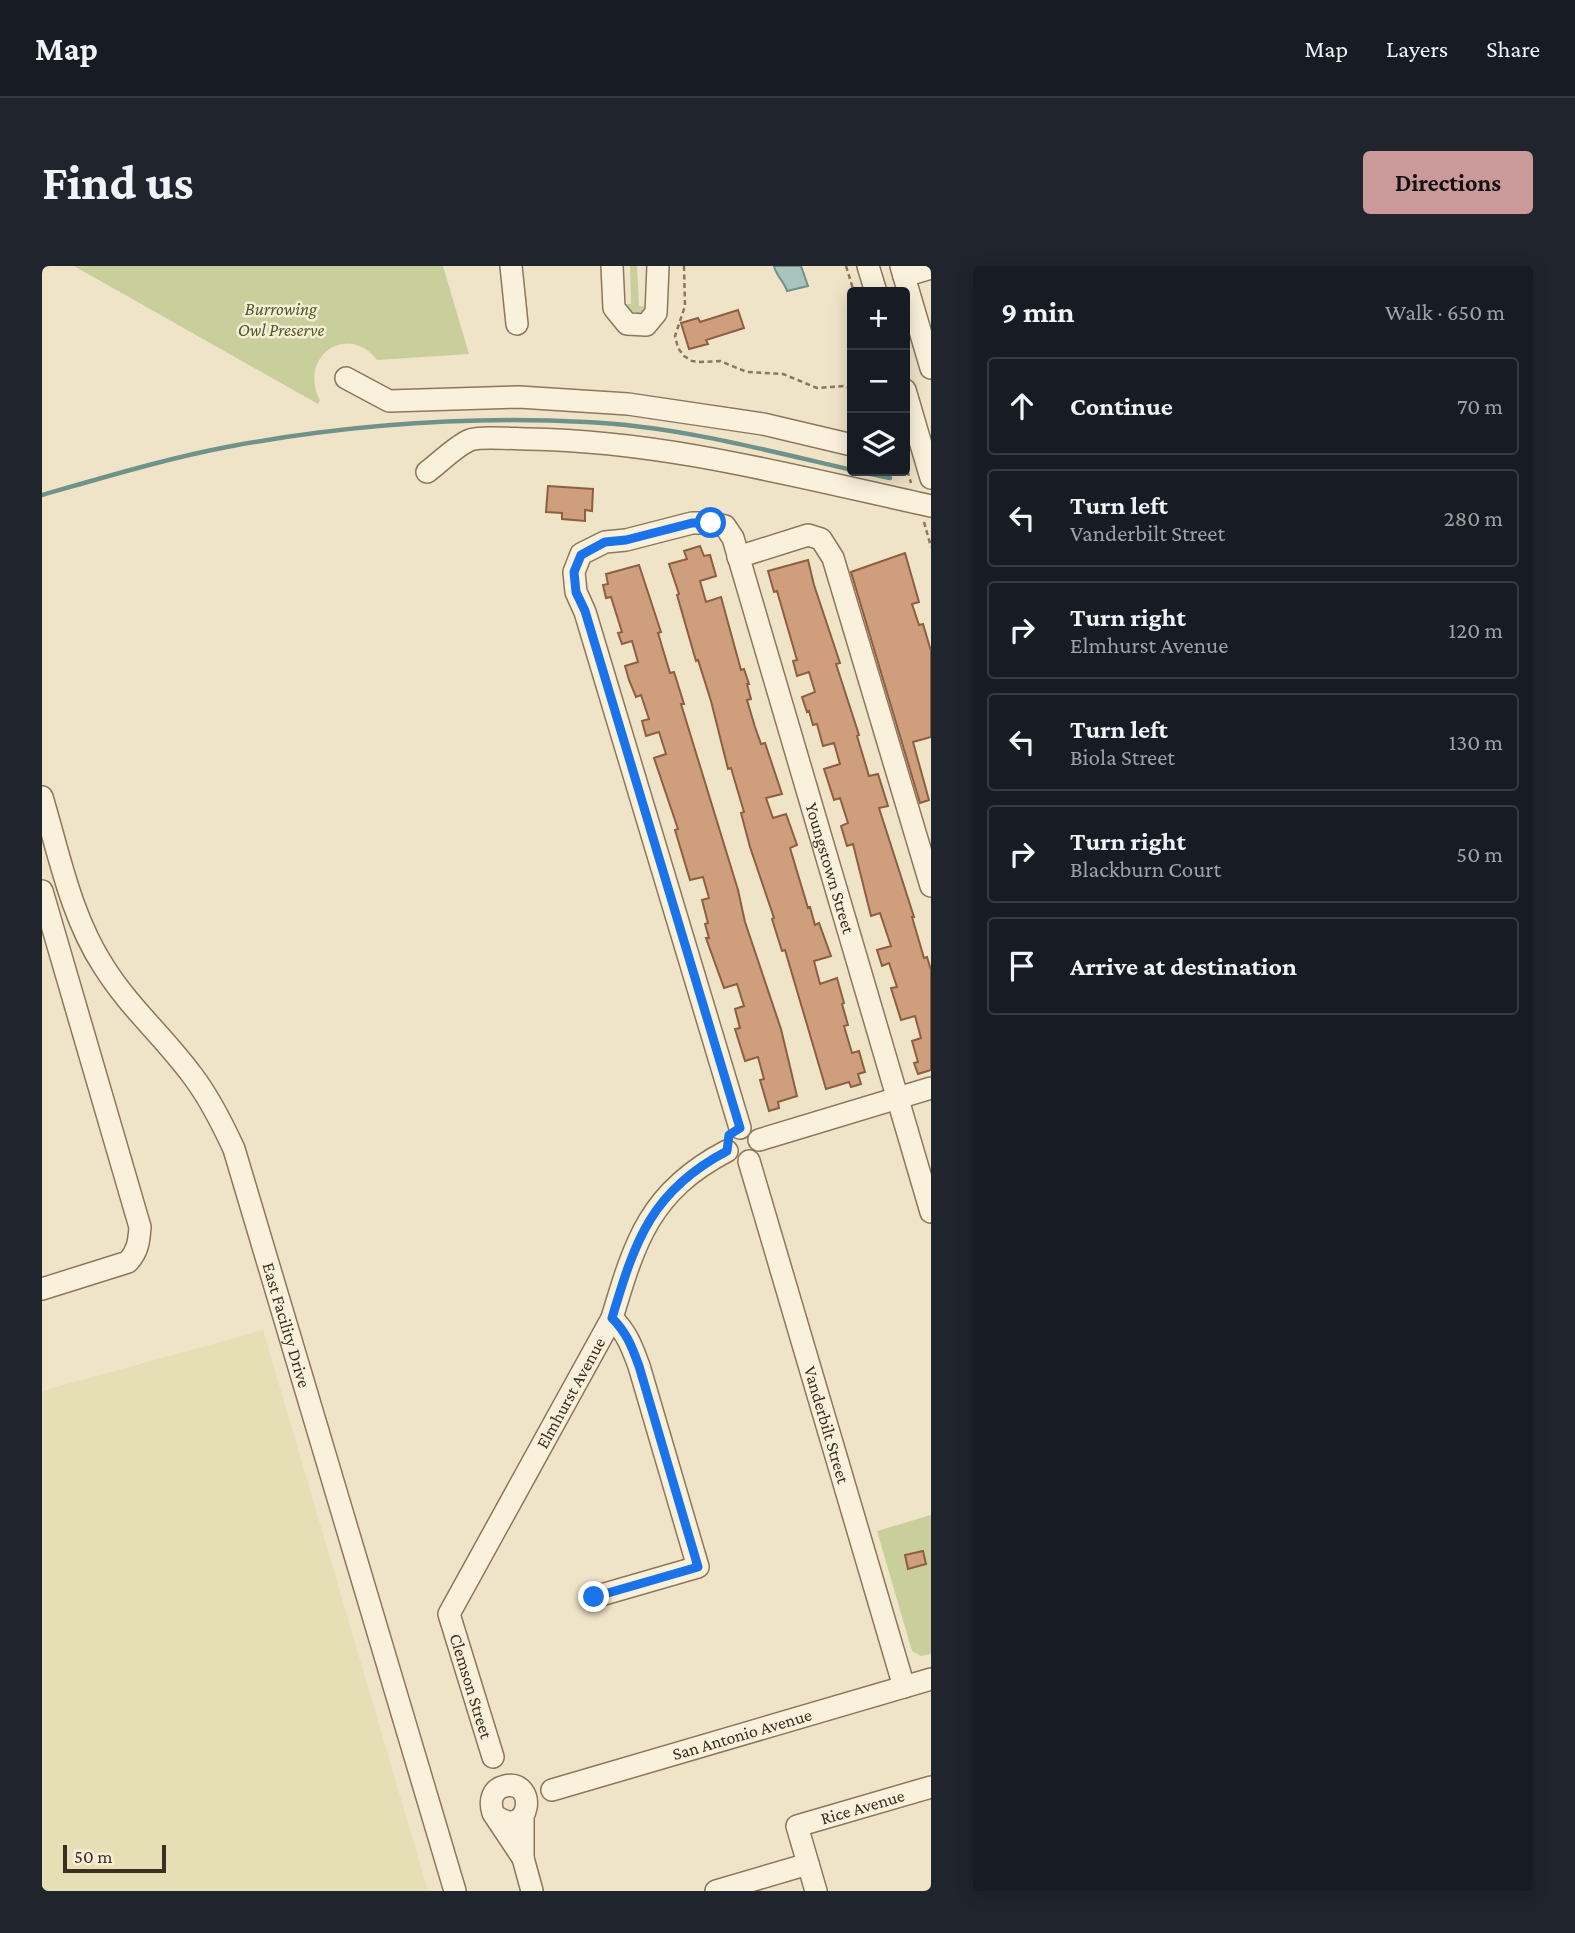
<!DOCTYPE html>
<html lang="en">
<head>
<meta charset="utf-8">
<style>
	body { margin:0; font-family:"Crimson Pro",serif; background:#20242c; color:#f1f3f6 }
	.controls { position:absolute; right:21px; top:21px; display:grid; overflow:hidden; border-radius:7px; box-shadow:0 4px 18px #0003 }
	.controls button { width:63px; height:63px; display:grid; place-items:center; padding:0; border:0; border-bottom:2px solid #363941; background:#171b24; color:#f1f3f6; font:35px sans-serif }
	.scale { position:absolute; left:21px; bottom:18px; width:103px; box-sizing:border-box; padding-left:7px; border:4px solid #3d2e20; border-top:0; font-size:19px; line-height:24px; white-space:nowrap; color:#3d2e20; -webkit-text-stroke:5px #f7eed8; paint-order:stroke }
	.stop { position:absolute; width:21px; height:21px; margin:-16px; border:5px solid #1a73e8; border-radius:50%; background:#fff }
	.stop.end { background:#1a73e8; border-color:#fff; box-shadow:0 2px 7px #0008 }
	.list { margin:0; padding:0; list-style:none }
	h2 { display:flex; justify-content:space-between; align-items:center; height:91px; margin:0; padding:0 28px; font-size:30px }
	h2 small { font-size:23px; font-weight:400; color:#9ea1a6 }
	.list li { display:grid; grid-template-columns:46px 1fr auto; gap:21px; align-items:center; box-sizing:border-box; height:98px; margin:0 14px 14px; padding:0 14px; border:2px solid #363941; border-radius:7px }
	.list b { display:block; font-size:26px; white-space:nowrap }
	.list p { margin:0; font-size:23px; white-space:nowrap; color:#9ea1a6 }
	.list em { font-size:23px; font-style:normal; color:#9ea1a6 }
	.icon { flex:none; width:38px; height:38px; fill:none; stroke:currentColor; stroke-width:2; stroke-linecap:round; stroke-linejoin:round }
	.map { position:relative; flex:none; width:889px; height:1625px; overflow:hidden; border-radius:7px }
	header { display:flex; align-items:center; gap:42px; box-sizing:border-box; height:98px; padding:0 35px; background:#171b24; border-bottom:2px solid #363941 }
	header strong { font-size:33px }
	nav { display:flex; gap:38px; margin-inline-start:auto; font-size:24px }
	.intro { display:flex; align-items:center; justify-content:space-between; box-sizing:border-box; height:168px; padding:0 42px }
	h1 { margin:0; font-size:49px }
	.button { padding:18px 32px; border-radius:7px; background:#cc999b; color:#111; font-size:24px; font-weight:700 }
	main { display:flex; gap:42px; padding:0 42px }
	aside { flex:1; background:#171b24; border-radius:7px; box-shadow:0 4px 18px #0003 }
	.map>svg:first-child { display:block }
	.farmland { fill:#e6deb5 }
	.green { fill:#c9cf9b }
	.water { fill:#a9c4bc; stroke:#6f938a; stroke-width:2 }
	.lines { fill:none; stroke-linecap:round; stroke-linejoin:round }
	.stream { stroke:#6f938a; stroke-width:4.5 }
	.building { fill:#cf9f7d; stroke:#8d5f41; stroke-width:2 }
	.minor-casing { stroke:#8d765c; stroke-width:24 }
	.path { stroke:#8d765c; stroke-width:2.5; stroke-dasharray:5 3.5; stroke-linecap:butt }
	.minor { stroke:#faf1dc; stroke-width:21 }
	.route { stroke:#1a73e8; stroke-width:9 }
	.labels { text-anchor:middle; dominant-baseline:central; stroke-width:5; stroke-linejoin:round; paint-order:stroke }
	.park-label { font-size:18px; font-style:italic; fill:#4d5a26; stroke:#f7eed8 }
	.street-label { font-size:18px; fill:#3d2e20; stroke:#f7eed8 }
</style>
</head>
<body>
<header>
<strong>Map</strong>
<nav><a>Map</a><a>Layers</a><a>Share</a></nav>
</header>
<div class="intro"><h1>Find us</h1><a class="button">Directions</a></div>
<main>
<div class="map">
<svg width="889" height="1625" viewBox="0 0 889 1625">
	<rect width="100%" height="100%" fill="#f0e4c8"/>
	<path class="farmland" d="M 221,1064 L 386,1625 L 0,1625 L 0,1125 Z"/>
	<path class="green" d="M 32,0 L 401,0 L 427,88 L 335,94 C 307,56 255,89 278,135 L 276,138 Z
		M 588,0 L 595,0 L 597,40 L 607,41 L 594,54 L 579,38 L 589,38 Z
		M 889,1249 L 889,1388 L 879,1390 L 870,1385 L 835,1265 Z"/>
	<path class="water" d="M 732,0 L 759,0 L 766,20 L 745,25 C 742,15 734,10 732,0 Z"/>
	<g class="lines">
		<path class="stream" d="M 815,205 L 848,212
			M 0,229 C 63,211 126,192 190,180 C 306,159 427,150 544,156 C 634,160 723,184 810,204"/>
	</g>
	<path class="building" d="M 696,44 L 702,62 L 664,74 L 666,78 L 647,83 L 639,57 L 656,52 L 658,56 Z
		M 506,220 L 551,223 L 550,245 L 543,244 L 543,255 L 520,253 L 520,247 L 504,246 Z
		M 658,280 L 662,290 L 668,289 L 674,310 L 658,315 L 664,336 L 679,331 L 699,404 L 702,403 L 707,418 L 705,418 L 709,433 L 705,434 L 713,461 L 719,478 L 723,477 L 740,528 L 724,532 L 731,552 L 744,548 L 755,579 L 748,582 L 766,642 L 768,641 L 773,659 L 777,657 L 789,690 L 772,695 L 778,718 L 795,712 L 802,737 L 800,738 L 806,759 L 802,760 L 810,787 L 817,785 L 823,806 L 816,808 L 819,818 L 809,821 L 807,816 L 784,823 L 743,684 L 740,685 L 730,653 L 732,652 L 708,581 L 699,547 L 702,546 L 689,502 L 686,503 L 669,435 L 656,394 L 654,395 L 635,329 L 637,328 L 627,298 L 645,293 L 642,285 Z
		M 863,287 L 877,336 L 870,338 L 877,359 L 881,358 L 889,385 L 889,471 L 871,476 L 887,534 L 878,537 L 809,306 Z
		M 766,294 L 772,319 L 798,397 L 794,398 L 817,469 L 815,470 L 827,510 L 836,508 L 846,540 L 837,542 L 872,651 L 870,651 L 882,692 L 885,691 L 889,704 L 889,804 L 876,808 L 872,797 L 876,796 L 870,775 L 879,772 L 873,750 L 859,754 L 849,722 L 855,721 L 847,697 L 840,700 L 835,684 L 849,680 L 838,647 L 829,650 L 811,578 L 805,580 L 799,560 L 806,557 L 798,532 L 792,534 L 782,503 L 798,498 L 792,477 L 781,480 L 775,458 L 771,459 L 767,445 L 765,446 L 760,431 L 773,426 L 767,406 L 755,410 L 751,395 L 755,394 L 735,325 L 732,326 L 726,305 Z
		M 597,299 L 619,366 L 616,367 L 628,407 L 632,406 L 642,438 L 639,438 L 696,624 L 703,656 L 739,763 L 755,830 L 736,836 L 737,842 L 727,845 L 718,814 L 722,813 L 716,791 L 703,795 L 693,763 L 698,762 L 693,743 L 702,740 L 695,718 L 682,722 L 664,672 L 667,672 L 663,658 L 666,657 L 660,634 L 667,632 L 661,611 L 648,614 L 633,564 L 636,563 L 612,492 L 624,488 L 617,466 L 604,470 L 600,455 L 607,453 L 599,429 L 594,431 L 587,414 L 583,400 L 596,396 L 590,375 L 580,378 L 576,367 L 580,366 L 569,331 L 564,332 L 561,319 L 566,318 L 564,308 Z
		M 881,1285 L 884,1298 L 866,1303 L 863,1289 Z"/>
	<g class="lines">
		<defs>
			<g id="minor">
				<path d="M 469,0 L 475,58"/>
				<path d="M 570,0 L 572,42 L 585,58 L 604,59 L 614,47 L 616,0"/>
				<path d="M 826,0 L 834,26"/>
				<path d="M 859,0 L 889,102"/>
				<path d="M 862,10 L 889,2"/>
				<path d="M 304,112 L 347,135 L 477,131 L 586,138 L 721,158 L 810,179"/>
				<path d="M 863,124 L 889,212"/>
				<path d="M 385,206 C 396,198 415,179 428,174 C 438,170 474,173 486,173 C 623,175 756,211 889,240"/>
				<path d="M 696,291 L 766,269 L 779,273 L 791,292 L 889,620"/>
				<path id="s1" d="M 0,531 C 17,588 29,651 62,701 C 87,741 122,771 150,809 C 167,831 180,857 192,883 L 413,1625"/>
				<path d="M 0,625 L 98,961 C 97,975 96,985 86,996 L 0,1023"/>
				<path id="s2" d="M 698,862 L 543,346 L 534,326 L 532,306 L 539,288 L 563,276 L 584,274 L 650,257 L 669,257 L 683,260 L 691,272 L 889,946"/>
				<path d="M 717,874 L 889,822"/>
				<path id="s3" d="M 707,895 L 862,1421"/>
				<path d="M 552,1331 L 656,1301 L 597,1100 C 590,1081 585,1067 570,1052"/>
				<path id="s4" d="M 451,1491 L 407,1348 L 570,1052 C 593,975 608,925 685,885"/>
				<path id="s5" d="M 510,1524 L 889,1413"/>
				<path d="M 455,1551 C 489,1573 496,1513 463,1520 C 450,1523 447,1535 451,1547 L 481,1592 L 481,1549"/>
				<path d="M 481,1592 L 490,1625"/>
				<path d="M 674,1625 L 766,1598"/>
				<path id="s6" d="M 774,1625 L 755,1560 L 889,1521"/>
			</g>
		</defs>
		<use href="#minor" class="minor-casing"/>
		<path class="path" d="M 642,0 L 643,40 L 633,70 L 636,82 L 642,90 L 650,95 L 659,96 L 678,95 L 705,106 L 741,108 L 775,122 L 802,120 L 810,123
			M 804,0 L 812,26
			M 863,197 L 869,217
			M 882,256 L 889,281"/>
		<use href="#minor" class="minor"/>
	</g>
	<g class="lines">
		<path class="route" d="M 552,1331 L 656,1301 L 597,1100 C 590,1081 585,1067 570,1052 C 593,975 609,925 685,885 L 687,869 L 698,862 L 543,345 L 534,326 L 532,306 L 539,289 L 563,276 L 584,274 L 650,257 L 669,257"/>
	</g>
	<g class="labels">
		<g class="park-label">
			<text x="239" y="43">Burrowing<tspan x="239" dy="21">Owl Preserve</tspan></text>
		</g>
		<g class="street-label">
			<text stroke="none"><textPath href="#s2" startOffset="1108">Youngstown Street</textPath></text>
			<text stroke="none"><textPath href="#s1" startOffset="590">East Facility Drive</textPath></text>
			<text stroke="none"><textPath href="#s4" startOffset="402">Elmhurst Avenue</textPath></text>
			<text stroke="none"><textPath href="#s3" startOffset="275">Vanderbilt Street</textPath></text>
			<text transform="translate(429 1420) rotate(73)">Clemson Street</text>
			<text stroke="none"><textPath href="#s5" startOffset="198">San Antonio Avenue</textPath></text>
			<text stroke="none"><textPath href="#s6" startOffset="136">Rice Avenue</textPath></text>
		</g>
	</g>
</svg>
<div class="controls">
<button>+</button>
<button>−</button>
<button><svg class="icon" aria-label="layers" viewBox="0 0 24 24"><path d="M12 4l9 5-9 5-9-5zM3 14l9 5 9-5"/></svg></button>
</div>
<div class="scale">50 m</div>
<div class="stop" style="left:669px;top:257px"></div>
<div class="stop end" style="left:552px;top:1331px"></div>
</div>
<aside>
<h2>9 min<small>Walk · 650 m</small></h2>
<ul class="list">
<li><svg class="icon" aria-label="ahead" viewBox="0 0 24 24"><path d="M12 20V5M6 11l6-6 6 6"/></svg><div><b>Continue</b></div><em>70 m</em></li>
<li><svg class="icon" aria-label="left" viewBox="0 0 24 24"><path d="M17 20v-9H6M10 6l-5 5 5 5"/></svg><div><b>Turn left</b><p>Vanderbilt Street</p></div><em>280 m</em></li>
<li><svg class="icon" aria-label="right" viewBox="0 0 24 24"><path d="M7 20v-9h11M14 6l5 5-5 5"/></svg><div><b>Turn right</b><p>Elmhurst Avenue</p></div><em>120 m</em></li>
<li><svg class="icon" aria-label="left" viewBox="0 0 24 24"><path d="M17 20v-9H6M10 6l-5 5 5 5"/></svg><div><b>Turn left</b><p>Biola Street</p></div><em>130 m</em></li>
<li><svg class="icon" aria-label="right" viewBox="0 0 24 24"><path d="M7 20v-9h11M14 6l5 5-5 5"/></svg><div><b>Turn right</b><p>Blackburn Court</p></div><em>50 m</em></li>
<li><svg class="icon" aria-label="arrive" viewBox="0 0 24 24"><path d="M6 21V4h12l-3 4 3 4H6"/></svg><div><b>Arrive at destination</b></div></li>
</ul>
</aside>
</main>
</body>
</html>
